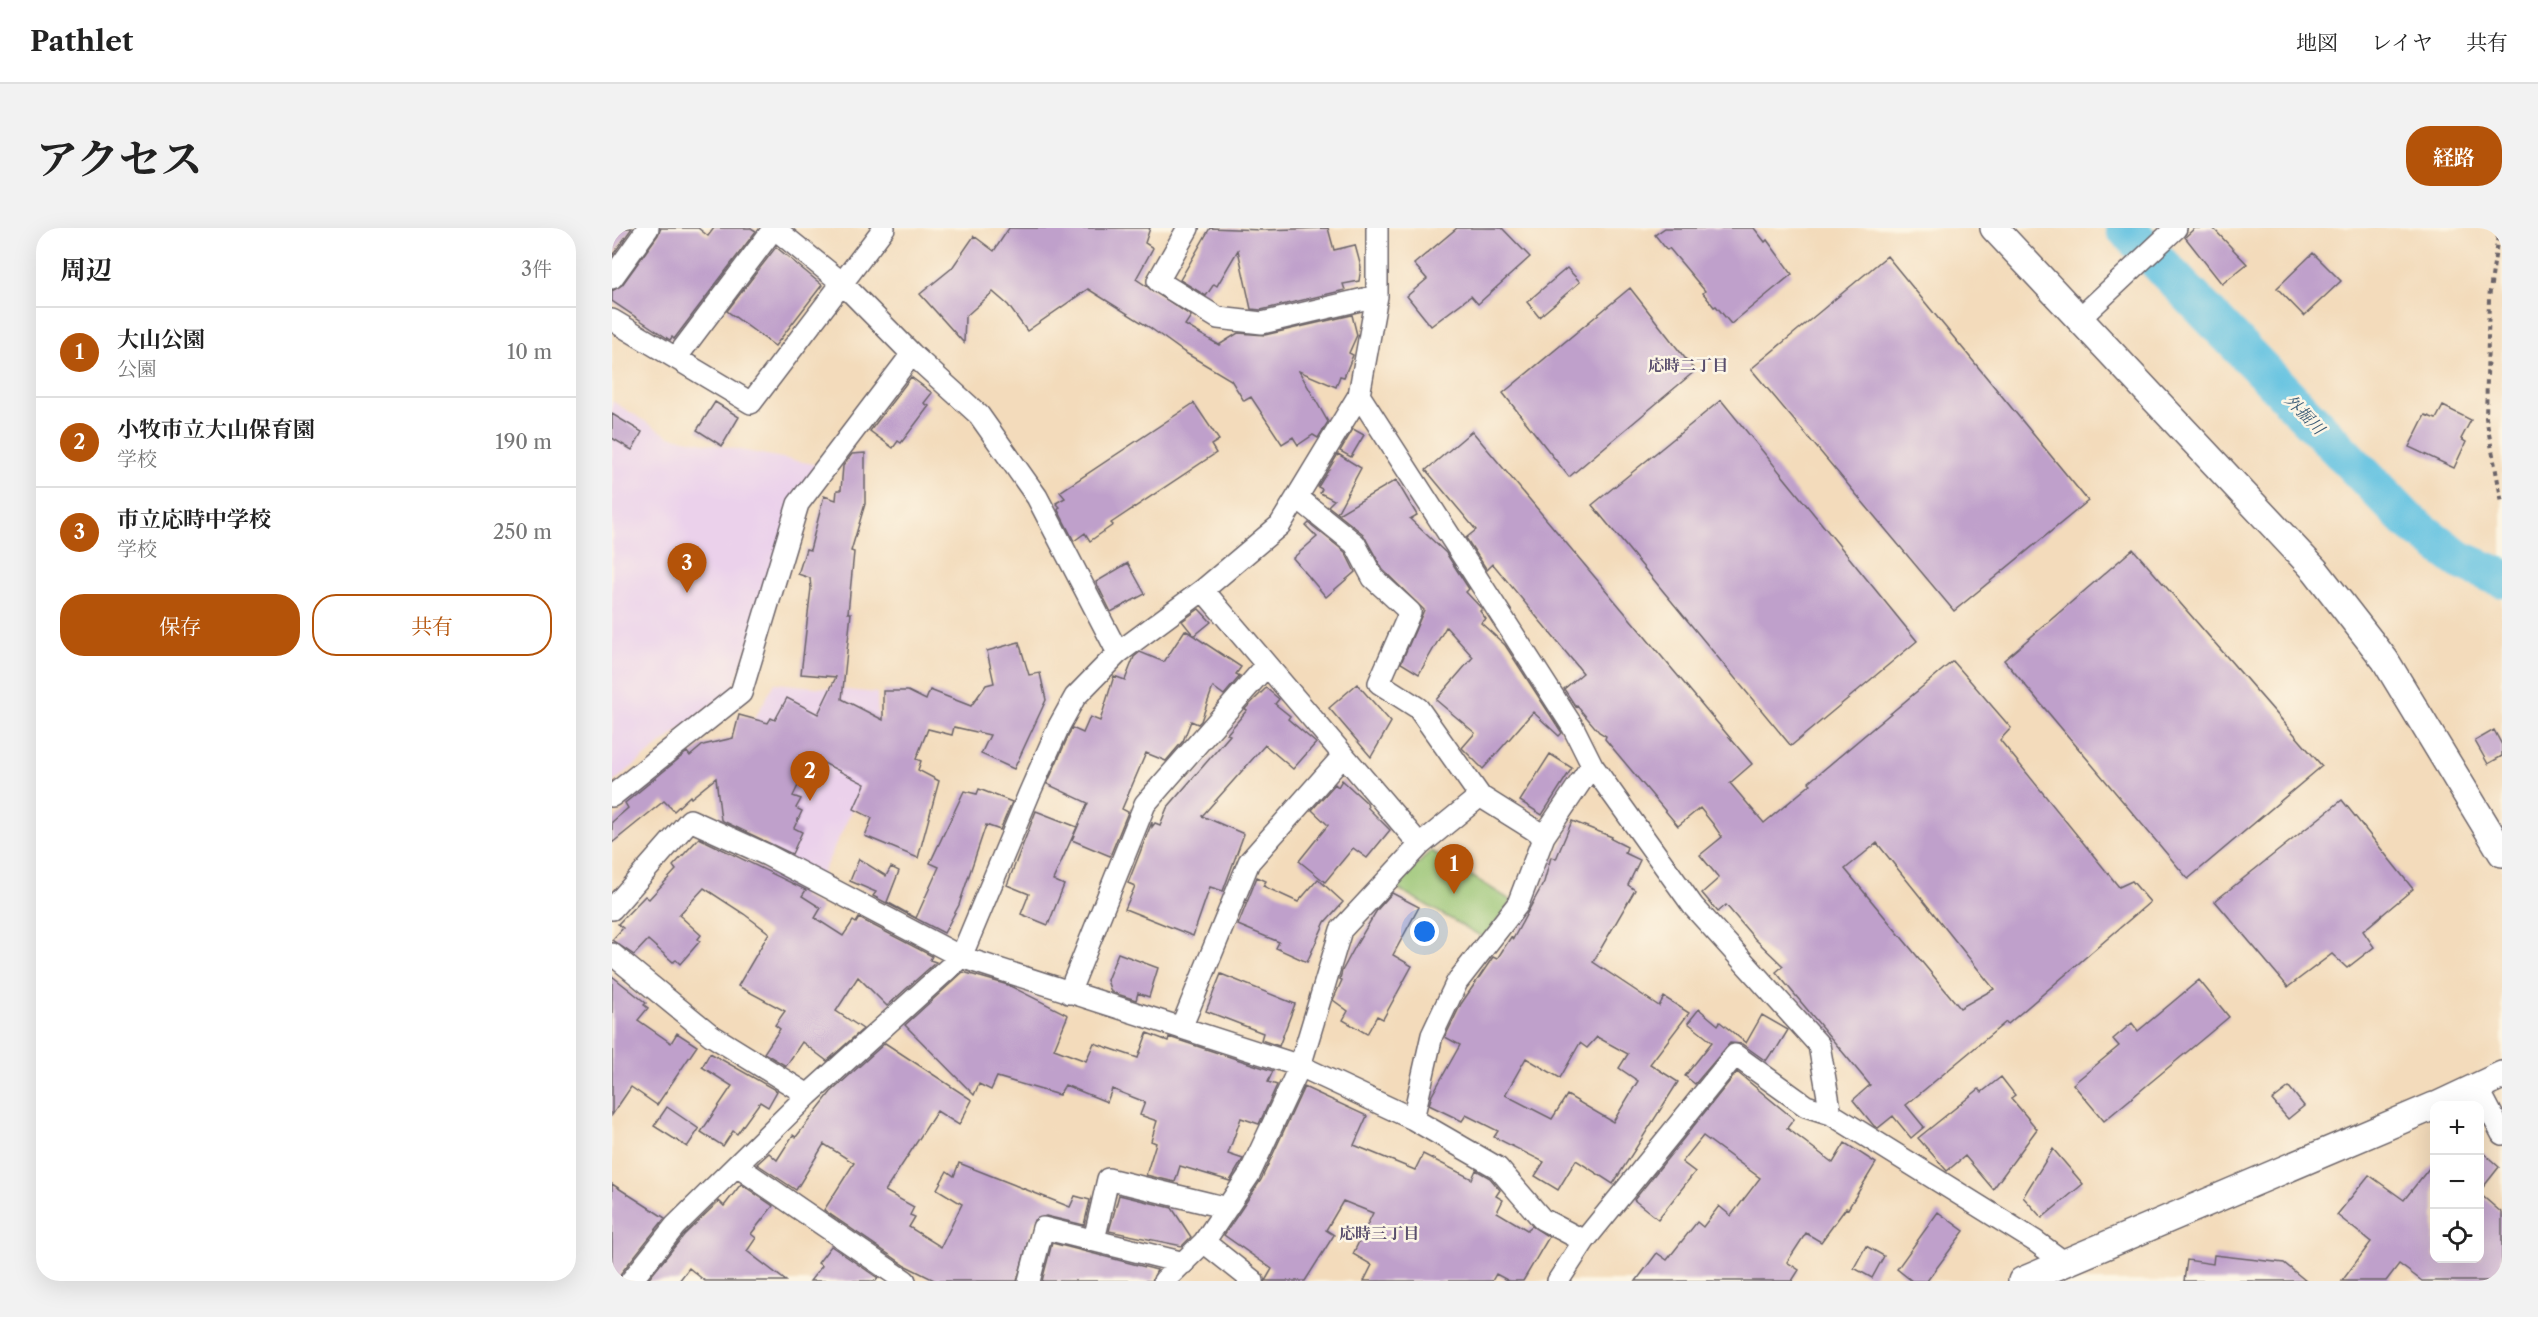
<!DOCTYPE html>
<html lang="ja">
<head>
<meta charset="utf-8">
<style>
	body { margin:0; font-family:"Libre Caslon Text","Noto Serif JP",serif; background:#f2f2f2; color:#222 }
	.controls { position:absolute; right:18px; bottom:18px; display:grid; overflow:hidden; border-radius:12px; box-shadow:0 6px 24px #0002 }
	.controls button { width:54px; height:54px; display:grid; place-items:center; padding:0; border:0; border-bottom:2px solid #e0e0e0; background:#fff; color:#222; font:30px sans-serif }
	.you { position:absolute; left:813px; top:704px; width:21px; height:21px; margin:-15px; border:4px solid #fff; border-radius:50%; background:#1a73e8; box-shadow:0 0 0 9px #1a73e833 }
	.badge { display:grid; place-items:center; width:39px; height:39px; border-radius:50%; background:#b45309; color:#fff; font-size:20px; font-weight:700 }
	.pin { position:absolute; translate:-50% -50px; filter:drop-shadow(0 2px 3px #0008) }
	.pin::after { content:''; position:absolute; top:32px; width:21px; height:18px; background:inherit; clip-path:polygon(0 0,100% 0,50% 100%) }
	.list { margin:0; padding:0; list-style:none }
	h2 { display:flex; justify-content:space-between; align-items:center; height:78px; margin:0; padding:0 24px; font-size:26px }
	h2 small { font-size:20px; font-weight:400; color:#767676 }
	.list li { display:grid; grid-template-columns:39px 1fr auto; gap:18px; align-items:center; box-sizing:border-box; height:90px; padding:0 24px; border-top:2px solid #e0e0e0 }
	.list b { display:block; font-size:22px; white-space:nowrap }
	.list p { margin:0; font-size:20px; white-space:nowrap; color:#767676 }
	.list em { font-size:20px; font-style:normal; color:#767676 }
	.actions { display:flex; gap:12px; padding:18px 24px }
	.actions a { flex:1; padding:14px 0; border:2px solid #b45309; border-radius:24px; text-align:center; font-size:21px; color:#b45309 }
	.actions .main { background:#b45309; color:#fff }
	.icon { flex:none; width:33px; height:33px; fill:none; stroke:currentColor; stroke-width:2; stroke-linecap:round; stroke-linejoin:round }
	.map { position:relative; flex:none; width:1890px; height:1053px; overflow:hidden; border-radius:24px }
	header { display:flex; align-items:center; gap:36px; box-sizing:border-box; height:84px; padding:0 30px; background:#fff; border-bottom:2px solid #e0e0e0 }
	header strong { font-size:28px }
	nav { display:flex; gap:33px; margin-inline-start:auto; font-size:21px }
	.intro { display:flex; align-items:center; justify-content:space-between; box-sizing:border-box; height:144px; padding:0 36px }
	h1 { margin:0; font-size:42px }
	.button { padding:15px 27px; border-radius:24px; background:#b45309; color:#fff; font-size:21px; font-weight:700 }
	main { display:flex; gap:36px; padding:0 36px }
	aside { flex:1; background:#fff; border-radius:24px; box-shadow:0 6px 24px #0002 }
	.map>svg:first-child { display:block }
	.built { fill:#ebd1eb }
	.green { fill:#96c371; stroke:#5c7256; stroke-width:1.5 }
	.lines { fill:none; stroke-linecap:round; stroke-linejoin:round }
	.river { stroke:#63c2e1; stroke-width:39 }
	.building { fill:#bfa0cb; fill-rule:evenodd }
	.minor-casing { stroke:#6b6368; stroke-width:24 }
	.tertiary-casing { stroke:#6b6368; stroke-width:30 }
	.path { stroke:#6b6368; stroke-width:4; stroke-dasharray:4.5 4.5; stroke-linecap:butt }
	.minor { stroke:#fff; stroke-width:21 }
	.tertiary { stroke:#fff; stroke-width:27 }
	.labels { text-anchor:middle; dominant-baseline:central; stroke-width:5; stroke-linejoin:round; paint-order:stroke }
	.neighbourhood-label { font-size:16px; font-weight:bold; fill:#594e6d; stroke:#fcf5e5 }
	.water-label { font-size:16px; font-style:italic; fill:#395a75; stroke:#fcf5e5 }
</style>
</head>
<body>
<header>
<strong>Pathlet</strong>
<nav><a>地図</a><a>レイヤ</a><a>共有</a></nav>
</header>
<div class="intro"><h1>アクセス</h1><a class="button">経路</a></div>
<main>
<aside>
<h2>周辺<small>3件</small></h2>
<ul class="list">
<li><span class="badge">1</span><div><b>大山公園</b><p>公園</p></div><em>10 m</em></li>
<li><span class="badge">2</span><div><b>小牧市立大山保育園</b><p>学校</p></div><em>190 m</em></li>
<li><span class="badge">3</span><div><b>市立応時中学校</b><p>学校</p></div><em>250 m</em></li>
</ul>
<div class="actions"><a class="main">保存</a><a>共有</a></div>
</aside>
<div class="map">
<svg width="1890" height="1053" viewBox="0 0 1890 1053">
	<rect width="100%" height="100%" fill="#fcf5e5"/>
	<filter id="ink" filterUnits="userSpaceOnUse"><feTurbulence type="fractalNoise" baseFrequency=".0167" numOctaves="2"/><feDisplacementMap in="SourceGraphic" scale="12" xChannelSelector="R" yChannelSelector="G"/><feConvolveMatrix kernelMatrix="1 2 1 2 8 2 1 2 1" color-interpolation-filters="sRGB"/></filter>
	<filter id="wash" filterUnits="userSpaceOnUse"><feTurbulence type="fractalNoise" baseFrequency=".008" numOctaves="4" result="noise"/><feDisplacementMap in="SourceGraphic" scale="24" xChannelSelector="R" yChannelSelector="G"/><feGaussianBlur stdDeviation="1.35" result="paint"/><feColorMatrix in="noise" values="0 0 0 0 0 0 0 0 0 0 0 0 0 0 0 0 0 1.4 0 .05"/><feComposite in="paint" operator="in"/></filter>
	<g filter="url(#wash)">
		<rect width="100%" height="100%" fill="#f3dbbb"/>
		<path class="built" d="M 0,173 L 57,208 L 206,237 L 120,460 L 0,555 Z
			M 163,455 L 265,465 L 267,525 L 209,648 L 156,621 L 141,493 Z"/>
		<path class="green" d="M 819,623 L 900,673 L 872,710 L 783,659 Z"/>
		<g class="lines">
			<path class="river" d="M 1513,0 L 1795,292 L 1848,332 L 1890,350"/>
		</g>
		<g id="blocks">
			<path class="building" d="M 0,0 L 20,0 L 0,28 Z
				M 49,0 L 86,0 L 96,8 L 102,0 L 139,0 L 144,3 L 62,111 L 60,109 L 58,112 L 0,73 L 0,63 L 10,57 L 46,7 Z
				M 397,0 L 538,0 L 533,15 L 541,20 L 524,51 L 579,88 L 573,97 L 607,117 L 626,105 L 653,107 L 740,87 L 745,107 L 737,125 L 741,127 L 732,149 L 728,148 L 724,159 L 687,143 L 716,194 L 706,210 L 701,207 L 686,217 L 681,209 L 670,216 L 639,169 L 632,173 L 619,152 L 572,124 L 537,99 L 476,61 L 415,103 L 396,77 L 381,64 L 353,89 L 352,115 L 308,66 L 340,40 L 362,8 L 382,23 Z
				M 598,0 L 649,2 L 716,0 L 722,22 L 743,17 L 749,39 L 747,53 L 731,56 L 733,62 L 649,82 L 639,81 L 626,22 L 605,58 L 602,56 L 594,68 L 568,52 Z
				M 845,0 L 890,0 L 918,29 L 866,76 L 859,68 L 819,98 L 795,68 L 815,51 L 802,36 Z
				M 1053,0 L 1142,0 L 1153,14 L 1155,12 L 1180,46 L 1119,96 L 1104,78 L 1102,79 L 1091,65 L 1093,63 L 1057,20 L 1055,22 L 1043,7 Z
				M 1583,0 L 1601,0 L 1635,36 L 1610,56 L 1573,9 Z
				M 164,19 L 210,57 L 163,118 L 115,83 Z
				M 1701,25 L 1729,53 L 1692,88 L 1665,60 Z
				M 1275,28 L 1476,273 L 1342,383 L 1139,141 Z
				M 955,40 L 968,54 L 927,89 L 915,74 Z
				M 1018,60 L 1083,143 L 957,249 L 891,165 Z
				M 299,149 L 320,165 L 312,175 L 317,178 L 289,215 L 286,213 L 281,220 L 258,203 Z
				M 1109,172 L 1305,413 L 1179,518 L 980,277 Z
				M 103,174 L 127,189 L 110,218 L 85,202 Z
				M 582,175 L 607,212 L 599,217 L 604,225 L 499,295 L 501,297 L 478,313 L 473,305 L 462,313 L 446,282 L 448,279 L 444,275 L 453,270 L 448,264 Z
				M 1831,178 L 1859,192 L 1849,211 L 1854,214 L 1842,240 L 1797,219 L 1813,187 L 1824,191 Z
				M 0,186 L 30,204 L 20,222 L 0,210 Z
				M 741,201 L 752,207 L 739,229 L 728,223 Z
				M 860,203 L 1140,536 L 1118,555 L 1152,595 L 1199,556 L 1197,554 L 1341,433 L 1399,500 L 1388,512 L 1507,659 L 1520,653 L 1538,674 L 1396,796 L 1394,794 L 1294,877 L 1312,899 L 1299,910 L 1281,888 L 1266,900 L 1262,898 L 1241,872 L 1258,857 L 1164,744 L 1171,738 L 1143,711 L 1114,677 L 1106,684 L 1090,665 L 1107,650 L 1088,627 L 1110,609 L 1101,596 L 1088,580 L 1066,598 L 993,511 L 994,508 L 987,504 L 965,478 L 964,479 L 952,461 L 971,445 L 881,336 L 875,342 L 854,310 L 864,302 L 814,242 ZM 1265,615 L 1382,761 L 1348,780 L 1233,641 Z
				M 253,225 L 253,276 L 239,323 L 242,324 L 236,385 L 239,385 L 230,471 L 271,492 L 271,463 L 296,463 L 314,472 L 318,462 L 359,478 L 374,457 L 382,455 L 375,423 L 407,414 L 417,447 L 428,445 L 434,472 L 402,541 L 369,526 L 378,507 L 342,499 L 340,507 L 316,501 L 304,531 L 309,533 L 306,542 L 327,553 L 306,630 L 253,608 L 260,590 L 242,581 L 253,556 L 200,529 L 181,568 L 189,571 L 184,580 L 190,583 L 182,600 L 190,604 L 180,626 L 109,592 L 104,550 L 79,570 L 78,568 L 62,583 L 52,573 L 0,615 L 0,594 L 16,580 L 13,575 L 75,524 L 78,528 L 91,517 L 121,510 L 127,487 L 156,495 L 159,490 L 163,492 L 175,470 L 206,486 L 224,449 L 189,446 L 199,360 L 198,350 L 186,346 L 194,321 L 198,322 L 212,268 L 224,272 L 225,262 L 229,262 L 231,238 L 240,226 Z
				M 726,226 L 749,240 L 725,285 L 716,278 L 722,272 L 708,265 L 710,261 L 706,259 Z
				M 784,252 L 805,287 L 798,291 L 834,325 L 857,361 L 854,364 L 870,381 L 868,383 L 874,391 L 869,395 L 893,417 L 950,505 L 947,508 L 921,484 L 871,541 L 850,520 L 863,505 L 824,472 L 861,429 L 834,399 L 807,446 L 789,435 L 812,382 L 771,342 L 751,306 L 726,286 Z
				M 697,295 L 733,324 L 743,344 L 714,369 L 681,330 L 705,309 L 694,298 Z
				M 1521,321 L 1710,538 L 1576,651 L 1392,432 Z
				M 516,335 L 533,366 L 499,384 L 484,354 Z
				M 587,381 L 599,394 L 582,408 L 570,393 Z
				M 573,402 L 629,439 L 624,446 L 628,448 L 612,467 L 601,459 L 589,493 L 586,496 L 579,493 L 571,513 L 554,533 L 534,525 L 510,581 L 516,584 L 498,628 L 460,612 L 476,575 L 435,556 L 458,504 L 460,500 L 471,505 L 478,489 L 488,493 L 502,448 L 513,452 L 522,429 L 528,424 L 552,434 Z
				M 745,456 L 779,494 L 759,529 L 717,480 Z
				M 654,460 L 667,471 L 663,476 L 678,488 L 676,491 L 704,515 L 681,541 L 653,517 L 590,588 L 632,606 L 611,663 L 598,659 L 581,708 L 513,681 L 523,658 L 516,655 L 540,594 L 540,599 L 543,595 L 548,597 L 555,580 L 618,507 L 615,506 L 635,482 L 633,481 Z
				M 1882,502 L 1890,517 L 1890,528 L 1876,536 L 1863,513 Z
				M 938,526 L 960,540 L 930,587 L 908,573 Z
				M 730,552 L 755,575 L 756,580 L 778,602 L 755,630 L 741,620 L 713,654 L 687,633 L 716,597 L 700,582 L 723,556 L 726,559 Z
				M 367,561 L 400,574 L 388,602 L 374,597 L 347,677 L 332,705 L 261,668 L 264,664 L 238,653 L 247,631 L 274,648 L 279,639 L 287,643 L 275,674 L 304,690 L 327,639 L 318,635 L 352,563 L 365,566 Z
				M 1730,572 L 1801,661 L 1751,703 L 1762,719 L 1735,740 L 1720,726 L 1676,759 L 1603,673 Z
				M 424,583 L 465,599 L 441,652 L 452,657 L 436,697 L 409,686 L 417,666 L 395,657 Z
				M 960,593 L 1000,609 L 999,611 L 1015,619 L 1013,625 L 1028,632 L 1016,657 L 1023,662 L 981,734 L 1047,778 L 1052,769 L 1077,785 L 1038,836 L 1066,854 L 1001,956 L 964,932 L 946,962 L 923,948 L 932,934 L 882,909 L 886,903 L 854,887 L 850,893 L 817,877 L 820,867 L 848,817 L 833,809 L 849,776 L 881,729 L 885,731 L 899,709 L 901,711 L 932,654 L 939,629 L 944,631 ZM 985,809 L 1016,826 L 1007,840 L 1026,853 L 1001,894 L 955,867 L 940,891 L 893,867 L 914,830 L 948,850 L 968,815 L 975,820 Z
				M 87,610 L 194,662 L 190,668 L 209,680 L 203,690 L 231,708 L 241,693 L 244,695 L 247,690 L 320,728 L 318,732 L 324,734 L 275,778 L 246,749 L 224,783 L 251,801 L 215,833 L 190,814 L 174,838 L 152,825 L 168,801 L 163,797 L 173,783 L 126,758 L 157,705 L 132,686 L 92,660 L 67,687 L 89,707 L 86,711 L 88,713 L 68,736 L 64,732 L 61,734 L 36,712 L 22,727 L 0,712 L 11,700 L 6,696 L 33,668 L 37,671 L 64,642 L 61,638 Z
				M 645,649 L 654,653 L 651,658 L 686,674 L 706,651 L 731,674 L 713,694 L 695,734 L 664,720 L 667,714 L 626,697 Z
				M 780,665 L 807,679 L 781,727 L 800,738 L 771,791 L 765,788 L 755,806 L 731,792 L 736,783 L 721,772 L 730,752 L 728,751 L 730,743 L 744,717 L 765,682 Z
				M 506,725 L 546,740 L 537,769 L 526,765 L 524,772 L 499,764 L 495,752 Z
				M 351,744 L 396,757 L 456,787 L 442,821 L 474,833 L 482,815 L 526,830 L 535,805 L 556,813 L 557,809 L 661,843 L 656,854 L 665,857 L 647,896 L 629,890 L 616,926 L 631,931 L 618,953 L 568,938 L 563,954 L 534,947 L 544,915 L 539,913 L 545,893 L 528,887 L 533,874 L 500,861 L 495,874 L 453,857 L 447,867 L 385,849 L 379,862 L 367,856 L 362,867 L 293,797 Z
				M 609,746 L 683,776 L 667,818 L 649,812 L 651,805 L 594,783 Z
				M 0,748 L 34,775 L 32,777 L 36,780 L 26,792 L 59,815 L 65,805 L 85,818 L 45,877 L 19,859 L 0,887 Z
				M 1587,752 L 1617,789 L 1492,893 L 1461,856 L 1507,818 L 1501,811 L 1520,795 L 1526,803 Z
				M 1087,781 L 1106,797 L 1108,794 L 1134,815 L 1150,787 L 1176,802 L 1162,825 L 1160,824 L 1154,833 L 1130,816 L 1118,815 L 1083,856 L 1073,848 L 1100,814 L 1076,795 Z
				M 273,815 L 360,872 L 347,897 L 325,883 L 273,963 L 302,979 L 298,987 L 303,989 L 297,999 L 329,1019 L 350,976 L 325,961 L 335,943 L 342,948 L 347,935 L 458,979 L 463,968 L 478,972 L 472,997 L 434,988 L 422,992 L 405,1053 L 324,1053 L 294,1038 L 212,982 L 242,935 L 212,916 L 184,962 L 145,936 L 157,925 L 165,932 L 181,907 L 184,909 L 219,864 Z
				M 98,825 L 165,863 L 156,879 L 148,874 L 125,906 L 121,903 L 111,918 L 89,904 L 120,858 L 90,839 Z
				M 1125,844 L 1182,891 L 1175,900 L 1221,935 L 1233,915 L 1264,935 L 1236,981 L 1234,980 L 1209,1014 L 1194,1005 L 1175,1034 L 1187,1042 L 1180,1053 L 1024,1053 L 1045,1025 L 1055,1032 L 1085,994 L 1091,999 L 1107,978 L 1119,988 L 1148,950 L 1091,908 L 1070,934 L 1083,944 L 1046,991 L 1022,972 Z
				M 1389,849 L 1403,867 L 1399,870 L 1425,901 L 1381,961 L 1353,928 L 1335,943 L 1306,910 L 1367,861 L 1370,864 Z
				M 692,859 L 755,888 L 742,917 L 803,942 L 811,926 L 860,951 L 864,942 L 878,950 L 888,962 L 884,968 L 891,972 L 885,984 L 915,1002 L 920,998 L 937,1009 L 911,1053 L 897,1053 L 884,1046 L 880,1053 L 752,1053 L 760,1037 L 741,1026 L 761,985 L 731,973 L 714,1002 L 722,1007 L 693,1053 L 653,1053 L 660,1041 L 612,1007 L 649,952 Z
				M 1677,859 L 1692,878 L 1676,891 L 1660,872 Z
				M 55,879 L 87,901 L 75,919 L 42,898 Z
				M 1441,921 L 1471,956 L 1430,990 L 1411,969 Z
				M 1868,922 L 1887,939 L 1868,963 Z
				M 1822,934 L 1822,1030 L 1868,1030 L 1868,966 L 1890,985 L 1890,1053 L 1810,1053 L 1787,1036 L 1774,1053 L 1730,1053 L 1759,1014 L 1725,987 L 1757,947 L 1792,972 Z
				M 0,956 L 53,990 L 9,1045 L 7,1053 L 0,1053 Z
				M 129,956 L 161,978 L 139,1006 L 144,1010 L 135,1023 L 174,1053 L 93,1053 L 77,1040 L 67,1053 L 35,1053 L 72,1007 L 107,973 L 112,978 Z
				M 507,967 L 560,980 L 579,1009 L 570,1018 L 497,1003 Z
				M 1326,984 L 1352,1003 L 1315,1053 L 1300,1053 L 1285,1041 Z
				M 440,1015 L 545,1042 L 540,1053 L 430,1053 Z
				M 219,1018 L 266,1050 L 264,1053 L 198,1053 L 210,1038 L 206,1035 Z
				M 1254,1018 L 1272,1028 L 1260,1050 L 1242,1040 Z
				M 1602,1027 L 1672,1035 L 1694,1053 L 1572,1053 L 1575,1032 L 1601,1036 Z"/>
		</g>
	</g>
	<g filter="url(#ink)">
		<use href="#blocks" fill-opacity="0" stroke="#6b6368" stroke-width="1.5"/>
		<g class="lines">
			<defs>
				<path id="minor" d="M 162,0 L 229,54 L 300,126 L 367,187 L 425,269 L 506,425
					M 576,0 L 546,53 L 606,90 L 650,95 L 765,68
					M 0,50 L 36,0
					M 1467,91 L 1564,0
					M 0,92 L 139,175 L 272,0
					M 64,130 L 162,0
					M 747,167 L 961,499 L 980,537 L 1081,678 L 1207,817 L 1219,886 L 1423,1013 L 1453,1035
					M 686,270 L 743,316 L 761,350 L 798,384 L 767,455 L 806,480 L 868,568 L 932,608
					M 591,362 L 808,617
					M 0,568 L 129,465 L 186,276 L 300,126
					M 0,681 L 78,592 L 155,627 L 349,729 L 688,838 L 801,891 L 886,940 L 930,991 L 972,1013 L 946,1053
					M 0,726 L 99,807 L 196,867
					M 457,765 L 533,576 L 654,438
					M 569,800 L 637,634 L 731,528
					M 1866,860 L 1890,906
					M 801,891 L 820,807 L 845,754 L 906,676 L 932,608 L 980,537
					M 125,938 L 293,1053
					M 482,1012 L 496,951 L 615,980
					M 972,1013 L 1123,827 L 1194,878 L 1219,886
					M 592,1014 L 641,1053
					M 19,1053 L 63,998 L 196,867 L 349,729 L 417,566 L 447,498 L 463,469 L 506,425 L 591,362 L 668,297 L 747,167 L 765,68 L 765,0
					M 417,1053 L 431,1000 L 572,1035
					M 552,1053 L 592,1014 L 637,947 L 688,838 L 729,702 L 808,617 L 868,568"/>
				<path id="tertiary" d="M 1382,0 L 1703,342 L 1773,432 L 1890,625
					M 1824,878 L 1890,847
					M 1410,1053 L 1822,878"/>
			</defs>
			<use href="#minor" class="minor-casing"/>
			<use href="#tertiary" class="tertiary-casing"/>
			<path class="path" d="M 1887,0 L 1877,70 L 1874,190 L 1890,275"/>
			<use href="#minor" class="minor"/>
			<use href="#tertiary" class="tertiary"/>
		</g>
	</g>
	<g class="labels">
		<g class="neighbourhood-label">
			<text x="1076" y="137">応時二丁目</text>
			<text x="767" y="1005">応時三丁目</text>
		</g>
		<g class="water-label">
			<text transform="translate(1693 186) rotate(46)">外掘川</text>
		</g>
	</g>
</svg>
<div class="controls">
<button>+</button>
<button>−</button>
<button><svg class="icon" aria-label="locate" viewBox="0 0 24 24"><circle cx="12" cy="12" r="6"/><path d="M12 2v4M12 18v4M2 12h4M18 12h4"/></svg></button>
</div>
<div class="you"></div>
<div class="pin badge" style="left:842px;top:666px">1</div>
<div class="pin badge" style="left:198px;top:573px">2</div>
<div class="pin badge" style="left:75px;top:365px">3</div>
</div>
</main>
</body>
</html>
